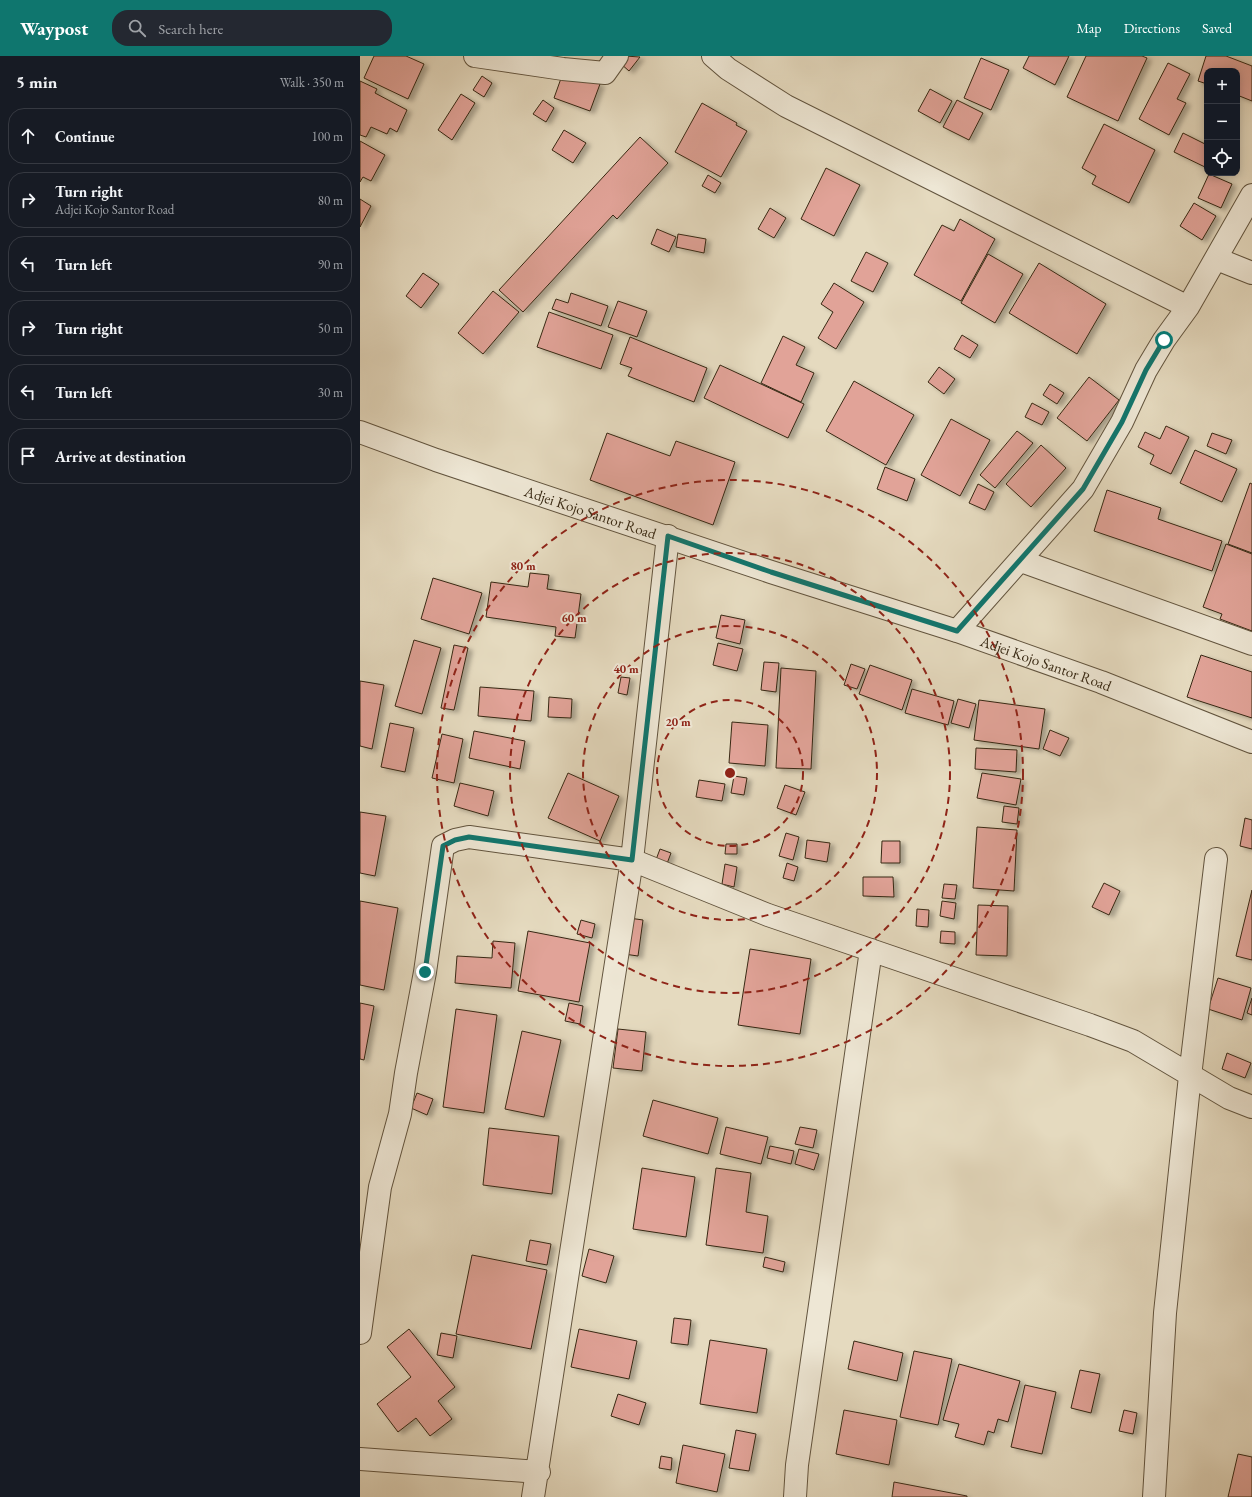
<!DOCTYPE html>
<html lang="en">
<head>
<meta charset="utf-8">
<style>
	body { margin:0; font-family:"EB Garamond",serif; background:#242831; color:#f1f3f6 }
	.controls { position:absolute; right:12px; top:12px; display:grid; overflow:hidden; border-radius:8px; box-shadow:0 2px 10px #0003 }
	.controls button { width:36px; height:36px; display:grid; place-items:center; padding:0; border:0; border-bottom:1px solid #363941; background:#171b24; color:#f1f3f6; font:20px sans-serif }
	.stop { position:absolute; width:12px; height:12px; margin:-9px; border:3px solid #0f766e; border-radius:50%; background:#fff }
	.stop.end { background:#0f766e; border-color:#fff; box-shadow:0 1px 4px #0008 }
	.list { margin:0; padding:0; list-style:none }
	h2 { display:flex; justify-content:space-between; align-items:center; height:52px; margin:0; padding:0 16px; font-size:17px }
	h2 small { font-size:13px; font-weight:400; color:#9ea1a6 }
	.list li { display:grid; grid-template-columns:26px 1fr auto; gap:12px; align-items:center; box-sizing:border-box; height:56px; margin:0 8px 8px; padding:0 8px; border:1px solid #363941; border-radius:16px }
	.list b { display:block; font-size:15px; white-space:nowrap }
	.list p { margin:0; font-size:13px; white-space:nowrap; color:#9ea1a6 }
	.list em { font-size:13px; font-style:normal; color:#9ea1a6 }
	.icon { flex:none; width:22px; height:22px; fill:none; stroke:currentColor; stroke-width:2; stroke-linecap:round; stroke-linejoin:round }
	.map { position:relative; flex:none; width:892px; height:1441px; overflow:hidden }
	header { display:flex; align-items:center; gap:24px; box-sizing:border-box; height:56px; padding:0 20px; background:#0f766e; color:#fff }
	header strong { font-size:19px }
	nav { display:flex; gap:22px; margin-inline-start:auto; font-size:14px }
	.search { width:280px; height:36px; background:#242831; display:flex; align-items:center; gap:10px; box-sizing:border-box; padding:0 14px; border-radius:16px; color:#9ea1a6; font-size:15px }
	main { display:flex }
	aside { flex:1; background:#171b24 }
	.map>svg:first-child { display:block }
	.building { fill:#e1a398; stroke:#372813; filter:url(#shadow) }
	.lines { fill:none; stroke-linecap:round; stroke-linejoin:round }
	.minor-casing { stroke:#62543e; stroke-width:24 }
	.tertiary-casing { stroke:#62543e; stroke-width:24 }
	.minor { stroke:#eee7d5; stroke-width:22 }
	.tertiary { stroke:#eee7d5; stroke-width:22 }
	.route { stroke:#0f766e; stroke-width:5 }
	.ring { fill:none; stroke:#8f2418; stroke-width:2; stroke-dasharray:7 5 }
	.labels { text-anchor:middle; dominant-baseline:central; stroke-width:4; stroke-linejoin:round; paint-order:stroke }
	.street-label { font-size:15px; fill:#372813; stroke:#eee7d5 }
	.centre { fill:#8f2418; stroke:#eee7d5; stroke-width:2 }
	.ring-label { font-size:12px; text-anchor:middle; font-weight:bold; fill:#8f2418; stroke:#eee7d5; stroke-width:4; stroke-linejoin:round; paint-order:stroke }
</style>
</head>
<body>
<header>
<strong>Waypost</strong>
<div class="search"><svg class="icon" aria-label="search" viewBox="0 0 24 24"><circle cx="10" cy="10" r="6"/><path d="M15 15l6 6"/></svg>Search here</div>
<nav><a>Map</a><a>Directions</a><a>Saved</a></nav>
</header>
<main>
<aside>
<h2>5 min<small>Walk · 350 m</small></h2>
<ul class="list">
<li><svg class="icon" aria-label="ahead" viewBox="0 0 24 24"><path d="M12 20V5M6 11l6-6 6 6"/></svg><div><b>Continue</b></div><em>100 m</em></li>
<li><svg class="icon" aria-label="right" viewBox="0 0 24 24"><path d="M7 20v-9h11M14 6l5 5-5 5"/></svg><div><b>Turn right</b><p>Adjei Kojo Santor Road</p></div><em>80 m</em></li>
<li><svg class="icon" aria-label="left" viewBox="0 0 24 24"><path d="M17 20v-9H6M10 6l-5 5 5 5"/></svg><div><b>Turn left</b></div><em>90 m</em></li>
<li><svg class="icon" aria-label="right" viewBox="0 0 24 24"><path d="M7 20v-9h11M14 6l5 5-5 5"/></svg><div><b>Turn right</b></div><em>50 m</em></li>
<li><svg class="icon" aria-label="left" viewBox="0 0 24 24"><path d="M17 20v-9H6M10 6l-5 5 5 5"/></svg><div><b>Turn left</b></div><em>30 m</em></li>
<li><svg class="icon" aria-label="arrive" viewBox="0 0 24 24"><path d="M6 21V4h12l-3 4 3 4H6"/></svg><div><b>Arrive at destination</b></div></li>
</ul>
</aside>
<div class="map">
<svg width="892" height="1441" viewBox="0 0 892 1441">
	<defs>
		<filter id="shadow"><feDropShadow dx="4.5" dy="2.5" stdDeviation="2" flood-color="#0004"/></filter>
	</defs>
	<rect width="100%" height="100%" fill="#e5dabf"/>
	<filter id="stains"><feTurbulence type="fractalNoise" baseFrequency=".005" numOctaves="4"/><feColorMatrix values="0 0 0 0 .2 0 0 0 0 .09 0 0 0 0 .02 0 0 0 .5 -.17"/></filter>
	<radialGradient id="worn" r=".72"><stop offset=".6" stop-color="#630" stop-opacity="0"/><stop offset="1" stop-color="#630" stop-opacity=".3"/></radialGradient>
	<path class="building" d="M 14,0 L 46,0 L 64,8 L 48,43 L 4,22 Z
		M 265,0 L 280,1 L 269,15 L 260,7 Z
		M 669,0 L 709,0 L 695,29 L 663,12 Z
		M 726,0 L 782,0 L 787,2 L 758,65 L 707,41 Z
		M 846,0 L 866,0 L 892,10 L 892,45 L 877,39 L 877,15 L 847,15 L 847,28 L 838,25 Z
		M 621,2 L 649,14 L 631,54 L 604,42 Z
		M 808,7 L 830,18 L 817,43 L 826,47 L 809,79 L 779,63 Z
		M 204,14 L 240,28 L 230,55 L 194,42 Z
		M 122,20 L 132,27 L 124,41 L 113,34 Z
		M 0,25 L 17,33 L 15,37 L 47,54 L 37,76 L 30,72 L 27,78 L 11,71 L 6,81 L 0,79 Z
		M 570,33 L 592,45 L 580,67 L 558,55 Z
		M 101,38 L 115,47 L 92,84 L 78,74 Z
		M 183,44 L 194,52 L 186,66 L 173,58 Z
		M 597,44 L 623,57 L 609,84 L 583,71 Z
		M 342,47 L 377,67 L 376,69 L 387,75 L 361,121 L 315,96 Z
		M 744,68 L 795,94 L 769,147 L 732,128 L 736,120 L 722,112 Z
		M 204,74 L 226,87 L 213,107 L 192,94 Z
		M 823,77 L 847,89 L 847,112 L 814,96 Z
		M 280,81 L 308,107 L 257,163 L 253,159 L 163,256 L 139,234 Z
		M 0,85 L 25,99 L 11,125 L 3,121 L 0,126 Z
		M 466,112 L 500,129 L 474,180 L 441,163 Z
		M 849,118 L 872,128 L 861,152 L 838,142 Z
		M 348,119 L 361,127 L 355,137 L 342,130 Z
		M 0,143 L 11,150 L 0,171 Z
		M 834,147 L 856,160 L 842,184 L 820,170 Z
		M 410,152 L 426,162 L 414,182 L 398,173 Z
		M 600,163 L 635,183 L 601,245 L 554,219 L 582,169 L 594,175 Z
		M 297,173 L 316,181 L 309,196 L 291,188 Z
		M 318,178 L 346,183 L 344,197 L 316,191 Z
		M 506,196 L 528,207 L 513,236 L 491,225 Z
		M 628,198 L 663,218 L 635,267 L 601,247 Z
		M 679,207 L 746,248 L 717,298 L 649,257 Z
		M 63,217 L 79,228 L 61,252 L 46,240 Z
		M 474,227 L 504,246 L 476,293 L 458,282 L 473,256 L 461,248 Z
		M 133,235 L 159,256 L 123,298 L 98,277 Z
		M 211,237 L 248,250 L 241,270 L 192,253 L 196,243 L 208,247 Z
		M 258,245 L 287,255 L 277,281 L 248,271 Z
		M 189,256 L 253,279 L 241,313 L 177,291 Z
		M 602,279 L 618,289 L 610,302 L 594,293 Z
		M 423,280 L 445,291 L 436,309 L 454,317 L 441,346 L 401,327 Z
		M 270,281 L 347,312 L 334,346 L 268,320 L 272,312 L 260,308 Z
		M 360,309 L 444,348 L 428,382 L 344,342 Z
		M 579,311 L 595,323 L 584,338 L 568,326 Z
		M 729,321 L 759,344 L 727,385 L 697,362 Z
		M 494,325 L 554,359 L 526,409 L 466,375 Z
		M 690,328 L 704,337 L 697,348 L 683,339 Z
		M 672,347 L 689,356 L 682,369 L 665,361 Z
		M 591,363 L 630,384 L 600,440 L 561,419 Z
		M 806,370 L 829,381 L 811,418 L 790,408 L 794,399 L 778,391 L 785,376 L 800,383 Z
		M 657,375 L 673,387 L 635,432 L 620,419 Z
		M 247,377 L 310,400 L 316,385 L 375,406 L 353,469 L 230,424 Z
		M 852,377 L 872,384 L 866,398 L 847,390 Z
		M 681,389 L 706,412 L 671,451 L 646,428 Z
		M 835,394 L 877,413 L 862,446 L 820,427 Z
		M 525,411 L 555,423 L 547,445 L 517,433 Z
		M 890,427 L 892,428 L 892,497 L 868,488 Z
		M 618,428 L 634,436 L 625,454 L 609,447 Z
		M 747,434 L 801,452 L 798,463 L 862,485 L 852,515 L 734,475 Z
		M 866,488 L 892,498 L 892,575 L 860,563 L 862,558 L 843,551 Z
		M 170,517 L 189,519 L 187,533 L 221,538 L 215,582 L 195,580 L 196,571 L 126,561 L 131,526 L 168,531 Z
		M 73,522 L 122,537 L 109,578 L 61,563 Z
		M 361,559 L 385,564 L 380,588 L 356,582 Z
		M 54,584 L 81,592 L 62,658 L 35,650 Z
		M 358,587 L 383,593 L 377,615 L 353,609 Z
		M 94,589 L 108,592 L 94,654 L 81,652 Z
		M 841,599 L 892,616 L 892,662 L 827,641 Z
		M 404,606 L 419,607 L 416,636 L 401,634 Z
		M 491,608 L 505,613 L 497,633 L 484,629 Z
		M 510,609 L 552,624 L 542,654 L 499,638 Z
		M 421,612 L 456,615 L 451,713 L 416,712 Z
		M 261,621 L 270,622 L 267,639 L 258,637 Z
		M 0,625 L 24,629 L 12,693 L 0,690 Z
		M 120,631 L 174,635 L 171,665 L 118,660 Z
		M 552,633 L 594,645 L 588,669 L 545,657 Z
		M 189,641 L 212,643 L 211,662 L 188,661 Z
		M 598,643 L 616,648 L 609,672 L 591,667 Z
		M 619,644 L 685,653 L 679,693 L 614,684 Z
		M 372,666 L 408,669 L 405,710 L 369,707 Z
		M 30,667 L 54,672 L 45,716 L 21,711 Z
		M 690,674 L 709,682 L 700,700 L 683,693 Z
		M 114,675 L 165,685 L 160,713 L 109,702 Z
		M 82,678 L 103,683 L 94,727 L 72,722 Z
		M 616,692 L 657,694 L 656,716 L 615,713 Z
		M 208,717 L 259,740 L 240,785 L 188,762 Z
		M 622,717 L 661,723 L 656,749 L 617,742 Z
		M 374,720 L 387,722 L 384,739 L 371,737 Z
		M 339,724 L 365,728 L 362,745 L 336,741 Z
		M 100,727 L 134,735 L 128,760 L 94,750 Z
		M 425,729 L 445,736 L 436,759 L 417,752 Z
		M 644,750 L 659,752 L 657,768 L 642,766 Z
		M 0,756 L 26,760 L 15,820 L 0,817 Z
		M 885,762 L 892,764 L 892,793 L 880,790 Z
		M 617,771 L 657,774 L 654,835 L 613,832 Z
		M 426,777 L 439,781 L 433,804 L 419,800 Z
		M 447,784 L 470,787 L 467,806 L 445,802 Z
		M 522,785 L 540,785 L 540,807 L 521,807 Z
		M 366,788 L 377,788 L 377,798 L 365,798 Z
		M 300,793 L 311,797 L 305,813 L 294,809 Z
		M 427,807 L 438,811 L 434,825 L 423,822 Z
		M 365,808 L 377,811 L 374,831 L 362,828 Z
		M 503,821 L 533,821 L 534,841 L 503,840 Z
		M 744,827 L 760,835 L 749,859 L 732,851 Z
		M 584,828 L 597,829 L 595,843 L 582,842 Z
		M 892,834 L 892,904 L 876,900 Z
		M 0,845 L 38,852 L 24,934 L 0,929 Z
		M 582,845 L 596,847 L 594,863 L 580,860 Z
		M 618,849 L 648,850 L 647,900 L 616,899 Z
		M 557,853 L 569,854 L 568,871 L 556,870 Z
		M 269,862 L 283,864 L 278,900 L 264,898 Z
		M 221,864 L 235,868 L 232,882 L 217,878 Z
		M 168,875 L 230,887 L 219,946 L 158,935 Z
		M 581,875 L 595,876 L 595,888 L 580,887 Z
		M 133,885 L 155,887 L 151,932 L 95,927 L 97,900 L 132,902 Z
		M 390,893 L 451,903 L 440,978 L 378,969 Z
		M 858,922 L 891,932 L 882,964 L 848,953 Z
		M 892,942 L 892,959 L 887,957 Z
		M 0,947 L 14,950 L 4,1004 L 0,1003 Z
		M 209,947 L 223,950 L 220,968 L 205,965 Z
		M 96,953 L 137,959 L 124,1057 L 83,1051 Z
		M 258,973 L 286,976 L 282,1015 L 253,1012 Z
		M 162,975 L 201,984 L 184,1061 L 145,1053 Z
		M 867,997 L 891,1007 L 885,1022 L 862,1013 Z
		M 57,1037 L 73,1043 L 67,1059 L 51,1052 Z
		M 293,1044 L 358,1062 L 348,1098 L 283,1080 Z
		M 366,1071 L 408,1081 L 401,1108 L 360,1098 Z
		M 440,1071 L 457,1074 L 453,1092 L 435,1088 Z
		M 129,1072 L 199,1080 L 192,1138 L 123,1129 Z
		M 410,1090 L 434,1095 L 431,1108 L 407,1102 Z
		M 439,1093 L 459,1098 L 454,1114 L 435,1108 Z
		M 282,1112 L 335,1121 L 326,1181 L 273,1173 Z
		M 356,1112 L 391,1117 L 386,1156 L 408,1160 L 403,1197 L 346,1189 Z
		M 170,1184 L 191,1188 L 187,1209 L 166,1205 Z
		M 229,1193 L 254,1200 L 246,1227 L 222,1220 Z
		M 112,1199 L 187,1214 L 171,1293 L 96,1278 Z
		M 405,1201 L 425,1206 L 423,1216 L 403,1211 Z
		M 314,1262 L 331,1264 L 328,1289 L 311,1287 Z
		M 49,1273 L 95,1331 L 78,1345 L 92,1363 L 70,1380 L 56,1362 L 38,1376 L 17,1348 L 51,1321 L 27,1291 Z
		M 219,1273 L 277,1285 L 269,1323 L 211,1311 Z
		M 81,1277 L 97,1280 L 93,1302 L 77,1299 Z
		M 350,1284 L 407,1293 L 397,1357 L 340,1348 Z
		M 494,1285 L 543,1297 L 537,1325 L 488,1313 Z
		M 554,1295 L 592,1303 L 578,1369 L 540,1361 Z
		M 599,1308 L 660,1325 L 648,1366 L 638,1363 L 634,1377 L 628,1375 L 624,1389 L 595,1381 L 599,1368 L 583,1364 Z
		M 720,1314 L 740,1318 L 731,1357 L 711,1352 Z
		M 665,1329 L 696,1336 L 682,1398 L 651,1391 Z
		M 258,1338 L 286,1347 L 279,1369 L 251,1360 Z
		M 484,1354 L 537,1364 L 529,1409 L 476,1398 Z
		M 764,1354 L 777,1357 L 773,1378 L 759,1375 Z
		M 376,1374 L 396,1378 L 389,1415 L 369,1412 Z
		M 323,1389 L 365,1398 L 357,1436 L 316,1427 Z
		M 878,1398 L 892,1401 L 892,1441 L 868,1441 Z
		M 301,1400 L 312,1402 L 311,1414 L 299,1412 Z
		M 534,1426 L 607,1440 L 607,1441 L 532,1441 Z"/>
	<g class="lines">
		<defs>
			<path id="minor" d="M 115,0 L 203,13 L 245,17 L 257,0
				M 353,0 L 368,13 L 426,50 L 828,251
				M 857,203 L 892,217
				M 661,505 L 892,588
				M 597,575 L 723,433 L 762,366 L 786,314 L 804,284 L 828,251 L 892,139
				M 0,1277 L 20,1131 L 40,1058 L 46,1017 L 65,916 L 83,790 L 95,784 L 109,781 L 272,804 L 408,859 L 730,969 L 773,985 L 869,1042 L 892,1051
				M 0,1403 L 179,1416
				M 173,1441 L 272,804 L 308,480
				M 435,1441 L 437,1409 L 511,894
				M 794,1441 L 805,1257 L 830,1020 L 856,803"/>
			<g id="tertiary">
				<path id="s1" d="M 0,376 L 76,404 L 411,516 L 597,575 L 741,626 L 892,686"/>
			</g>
		</defs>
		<use href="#minor" class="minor-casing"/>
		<use href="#tertiary" class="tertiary-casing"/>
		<use href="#minor" class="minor"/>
		<use href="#tertiary" class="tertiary"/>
	</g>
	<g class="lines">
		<path class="route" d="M 65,916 L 83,790 L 95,784 L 109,781 L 272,804 L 308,480 L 411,516 L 597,575 L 723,433 L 762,366 L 786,314 L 804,284"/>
	</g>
	<g class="ring">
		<circle cx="370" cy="717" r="73"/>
		<circle cx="370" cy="717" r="147"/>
		<circle cx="370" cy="717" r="220"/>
		<circle cx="370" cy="717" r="293"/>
	</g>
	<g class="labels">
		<g class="street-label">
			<text stroke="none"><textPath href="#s1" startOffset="244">Adjei Kojo Santor Road</textPath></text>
			<text stroke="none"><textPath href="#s1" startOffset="724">Adjei Kojo Santor Road</textPath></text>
		</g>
	</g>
	<circle cx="370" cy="717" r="6" class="centre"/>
	<g class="ring-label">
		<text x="163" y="514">80 m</text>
		<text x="214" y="566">60 m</text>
		<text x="266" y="617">40 m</text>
		<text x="318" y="670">20 m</text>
	</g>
	<rect width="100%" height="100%" filter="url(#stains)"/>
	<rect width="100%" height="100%" fill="url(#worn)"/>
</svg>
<div class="controls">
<button>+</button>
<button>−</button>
<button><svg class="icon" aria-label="locate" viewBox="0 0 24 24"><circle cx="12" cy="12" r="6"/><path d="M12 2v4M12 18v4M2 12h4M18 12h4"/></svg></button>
</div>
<div class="stop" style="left:804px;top:284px"></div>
<div class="stop end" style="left:65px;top:916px"></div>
</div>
</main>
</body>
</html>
